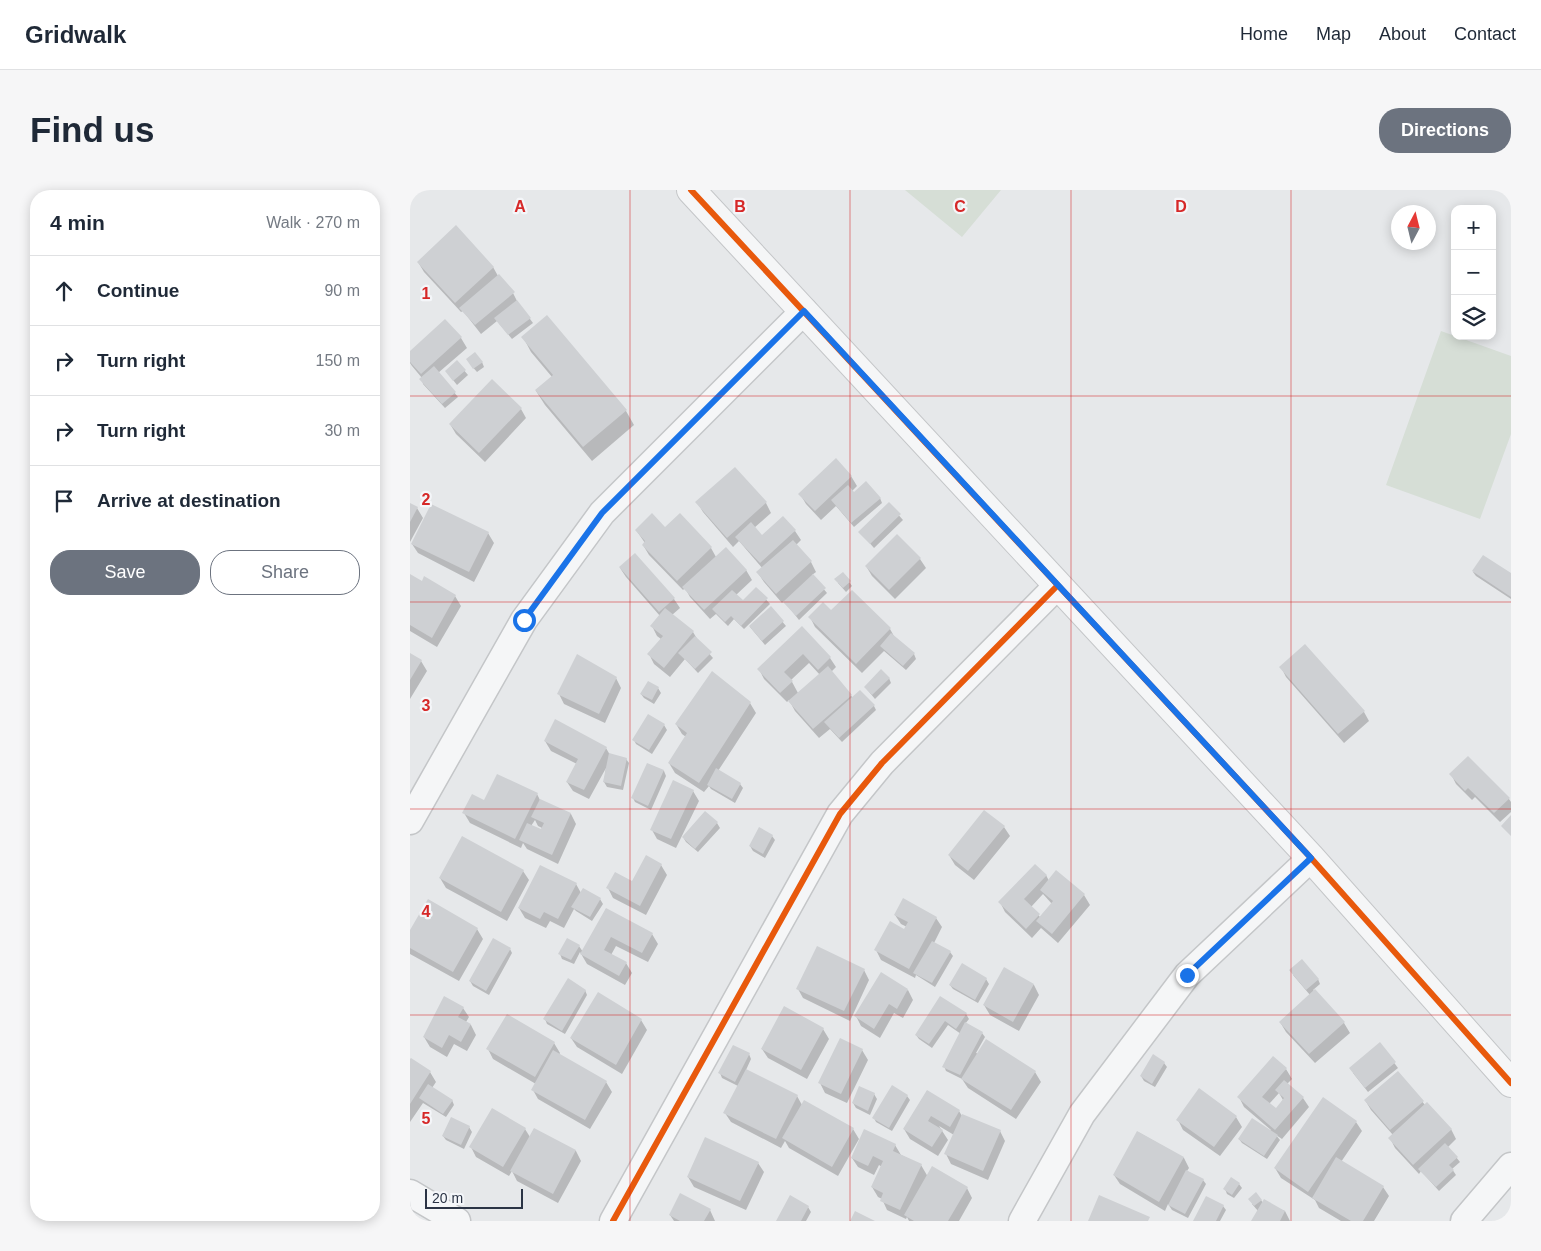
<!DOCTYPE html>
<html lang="en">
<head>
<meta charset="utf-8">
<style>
	body { margin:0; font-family:Helvetica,sans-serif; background:#f6f6f7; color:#1f2937 }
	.controls { position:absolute; right:15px; top:15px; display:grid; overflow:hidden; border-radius:10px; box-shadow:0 2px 12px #0003 }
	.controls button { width:45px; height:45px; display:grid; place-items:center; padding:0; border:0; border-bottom:1px solid #e0e1e3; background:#fff; color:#1f2937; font:25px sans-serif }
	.compass { position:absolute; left:981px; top:15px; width:45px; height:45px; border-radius:50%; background:#fff; box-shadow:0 2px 12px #0003; rotate:7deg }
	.scale { position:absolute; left:15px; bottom:12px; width:98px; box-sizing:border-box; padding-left:5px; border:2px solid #2b3445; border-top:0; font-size:14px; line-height:18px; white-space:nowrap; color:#2b3445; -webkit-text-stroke:4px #f4f6f9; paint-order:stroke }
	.stop { position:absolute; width:15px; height:15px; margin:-11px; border:4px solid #1a73e8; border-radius:50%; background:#fff }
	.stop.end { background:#1a73e8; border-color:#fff; box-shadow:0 1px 5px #0008 }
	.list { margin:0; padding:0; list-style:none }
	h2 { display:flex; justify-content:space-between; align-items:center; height:65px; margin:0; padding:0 20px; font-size:21px }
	h2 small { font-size:16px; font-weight:400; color:#747a83 }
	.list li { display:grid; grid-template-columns:32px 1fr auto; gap:15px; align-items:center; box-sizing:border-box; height:70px; padding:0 20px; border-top:1px solid #e0e1e3 }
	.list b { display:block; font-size:19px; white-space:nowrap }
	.list em { font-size:16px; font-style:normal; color:#747a83 }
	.actions { display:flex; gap:10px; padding:15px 20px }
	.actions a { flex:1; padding:11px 0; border:1px solid #6c737f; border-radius:20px; text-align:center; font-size:18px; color:#6c737f }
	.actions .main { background:#6c737f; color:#fff }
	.icon { flex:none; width:28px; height:28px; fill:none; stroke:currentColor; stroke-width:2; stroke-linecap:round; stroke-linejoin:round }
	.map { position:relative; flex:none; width:1101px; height:1031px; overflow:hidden; border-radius:20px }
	header { display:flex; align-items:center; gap:30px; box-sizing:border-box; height:70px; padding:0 25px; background:#fff; border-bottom:1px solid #e0e1e3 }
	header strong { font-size:24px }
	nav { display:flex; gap:28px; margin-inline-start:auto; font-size:18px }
	.intro { display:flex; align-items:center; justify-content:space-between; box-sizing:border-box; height:120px; padding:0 30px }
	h1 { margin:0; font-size:35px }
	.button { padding:12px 22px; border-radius:20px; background:#6c737f; color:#fff; font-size:18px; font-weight:700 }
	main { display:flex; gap:30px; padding:0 30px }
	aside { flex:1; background:#fff; border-radius:20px; box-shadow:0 2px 12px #0003 }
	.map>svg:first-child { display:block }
	.green { fill:#d6ded6 }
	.shadow { fill:#0003; fill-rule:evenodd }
	.building { fill:#ced0d3 }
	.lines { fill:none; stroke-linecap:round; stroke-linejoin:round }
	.minor-casing { stroke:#c4c6c8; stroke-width:29 }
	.tertiary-casing { stroke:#c4c6c8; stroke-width:30 }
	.minor { stroke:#f5f6f7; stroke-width:26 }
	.tertiary { stroke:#f5f6f7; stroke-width:28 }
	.cycleway-casing { stroke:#f4f6f9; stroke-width:9 }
	.cycleway { stroke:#e8590c; stroke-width:6 }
	.route { stroke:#1a73e8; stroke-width:6 }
	.grid { fill:none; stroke:#d62828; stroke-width:1; stroke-opacity:0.55 }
	.grid-label { font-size:16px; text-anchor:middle; font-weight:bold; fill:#d62828; stroke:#f4f6f9; stroke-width:4.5; stroke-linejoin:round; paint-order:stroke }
</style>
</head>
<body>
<header>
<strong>Gridwalk</strong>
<nav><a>Home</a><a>Map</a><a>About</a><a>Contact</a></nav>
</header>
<div class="intro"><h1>Find us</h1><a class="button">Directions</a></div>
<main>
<aside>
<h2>4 min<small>Walk · 270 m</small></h2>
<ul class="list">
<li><svg class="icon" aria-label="ahead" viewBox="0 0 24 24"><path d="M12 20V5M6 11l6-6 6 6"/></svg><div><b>Continue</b></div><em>90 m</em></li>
<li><svg class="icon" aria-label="right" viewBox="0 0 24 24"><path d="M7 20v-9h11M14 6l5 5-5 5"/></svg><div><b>Turn right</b></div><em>150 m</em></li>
<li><svg class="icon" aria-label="right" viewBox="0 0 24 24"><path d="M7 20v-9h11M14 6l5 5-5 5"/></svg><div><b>Turn right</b></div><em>30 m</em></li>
<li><svg class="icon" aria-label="arrive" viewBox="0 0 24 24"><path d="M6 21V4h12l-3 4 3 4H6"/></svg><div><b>Arrive at destination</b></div></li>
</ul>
<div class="actions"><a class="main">Save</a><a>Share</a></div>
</aside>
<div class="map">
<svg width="1101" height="1031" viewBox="0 0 1101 1031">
	<rect width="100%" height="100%" fill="#e6e8ea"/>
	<path class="green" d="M 495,0 L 591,0 L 552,47 Z
		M 1031,141 L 1101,166 L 1101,244 L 1070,329 L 976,295 Z"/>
	<path class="shadow" d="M 8,72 L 83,77 L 88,86 L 103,103 L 108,113 L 123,133 L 102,149 L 87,131 L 71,144 L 53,121 L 51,122 L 14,82 Z
		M 35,131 L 51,148 L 57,158 L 28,183 L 48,207 L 35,218 L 13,194 L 12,188 L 2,176 L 0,173 L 0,163 Z
		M 113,147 L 216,221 L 224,235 L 182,271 L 135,215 L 126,201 L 142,187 L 121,162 Z
		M 47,172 L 58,185 L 47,195 L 39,185 Z
		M 72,172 L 74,177 L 67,182 L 60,174 Z
		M 111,219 L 116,228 L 75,272 L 46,244 L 40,234 Z
		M 441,286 L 447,296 L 442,301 L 444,304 L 470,308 L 472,313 L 444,337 L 426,316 L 411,330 L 396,314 L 390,304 Z
		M 287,312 L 356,313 L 361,323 L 344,338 L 352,347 L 385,341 L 391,350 L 386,355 L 401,372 L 406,382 L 402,385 L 417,403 L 389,430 L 374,411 L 372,413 L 354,392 L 348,383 L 353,379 L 329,351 L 323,357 L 293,322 Z
		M 0,314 L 7,318 L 13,328 L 0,352 Z
		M 479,314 L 493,330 L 464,358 L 450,342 Z
		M 269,325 L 301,358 L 306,367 L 336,380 L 342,390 L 326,405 L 333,412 L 346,398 L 360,414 L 334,439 L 324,429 L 318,436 L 306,424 L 300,429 L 280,407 L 275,398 L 273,400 L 239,365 L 233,355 L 235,353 L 226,340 L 255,339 Z
		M 78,343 L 84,353 L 64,392 L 8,363 L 2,354 Z
		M 510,369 L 516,378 L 485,409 L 462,386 L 456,376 Z
		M 210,378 L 264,409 L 270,418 L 262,425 L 283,442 L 289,452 L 303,468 L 288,483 L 275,469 L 260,487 L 244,474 L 239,464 L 251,449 L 247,446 L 242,436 L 250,426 L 216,387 Z
		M 1063,382 L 1101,385 L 1101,409 L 1066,386 Z
		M 433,383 L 442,396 L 436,402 L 428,393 Z
		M 0,386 L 12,393 L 45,406 L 51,416 L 27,457 L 0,441 Z
		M 361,418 L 376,436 L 355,455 L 340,437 Z
		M 421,422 L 480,439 L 485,448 L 504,464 L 506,469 L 496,480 L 474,461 L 452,483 L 405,437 L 400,427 Z
		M 392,438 L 420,468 L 426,477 L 421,482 L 443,508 L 464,516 L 466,520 L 432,552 L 420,539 L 409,548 L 385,521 L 379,510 L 377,512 L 354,489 L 349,479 ZM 399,473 L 410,485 L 388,503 L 381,490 Z
		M 0,465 L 11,471 L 17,481 L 0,509 Z
		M 871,477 L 954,522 L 959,531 L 934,553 L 876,487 Z
		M 303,483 L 340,513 L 346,523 L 308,581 L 330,594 L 333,598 L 325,613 L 301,599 L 299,596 L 294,602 L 265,583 L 259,573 L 276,547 L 272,544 L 266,534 Z
		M 206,488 L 211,498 L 195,533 L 154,514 L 149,504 Z
		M 479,488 L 481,493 L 465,509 L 455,497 Z
		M 248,498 L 251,503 L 244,514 L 234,508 L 231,504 Z
		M 254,535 L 257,540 L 242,564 L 226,554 L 224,550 Z
		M 135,551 L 196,558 L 200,565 L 216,569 L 219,573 L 213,600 L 197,597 L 194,592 L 196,578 L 179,609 L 163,601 L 157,592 L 167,574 L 141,561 Z
		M 238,574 L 254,581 L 256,586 L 241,620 L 225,612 L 223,608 Z
		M 1041,584 L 1099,609 L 1101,612 L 1101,622 L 1090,632 L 1065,607 L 1062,610 L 1046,594 Z
		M 283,601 L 289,611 L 266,658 L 247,649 L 242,640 Z
		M 127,604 L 130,610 L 161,624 L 166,634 L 148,674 L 117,659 L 113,653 L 111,658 L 60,633 L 54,623 L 75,612 ZM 125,630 L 128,636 L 132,638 L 131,641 L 121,636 Z
		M 295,622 L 307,633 L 310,638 L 288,662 L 276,652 L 273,647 Z
		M 594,637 L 600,646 L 564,690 L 545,675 L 539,665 Z
		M 362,646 L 365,650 L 355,668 L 343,661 L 340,656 Z
		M 251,675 L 257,685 L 236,725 L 203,708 L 198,698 L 223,693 Z
		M 113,681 L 119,690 L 97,731 L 36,698 L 30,688 Z
		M 647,682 L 674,705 L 680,715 L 648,753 L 631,738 L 622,748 L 595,722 L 590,712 L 636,685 L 639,691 ZM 633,704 L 642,714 L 630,727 L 621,717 Z
		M 166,694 L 171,703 L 190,709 L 193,714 L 182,731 L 166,721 L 164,719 L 154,738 L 140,731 L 136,738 L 115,728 L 109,718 Z
		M 196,719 L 242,744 L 248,754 L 238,772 L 206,756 L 201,765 L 216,773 L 222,783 L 215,795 L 177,774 L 170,762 L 164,774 L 152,769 L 150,764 L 169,756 L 173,762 Z
		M 485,725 L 526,728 L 532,737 L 524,753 L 540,762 L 543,766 L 525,797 L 506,785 L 505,788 L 471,770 L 466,760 L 495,741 L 497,737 L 491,734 Z
		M 67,739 L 73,749 L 49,791 L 0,764 L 0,743 Z
		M 100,759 L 102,763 L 79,805 L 63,796 L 60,791 Z
		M 552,775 L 576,789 L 579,794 L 568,813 L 543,799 L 540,795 Z
		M 594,779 L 624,795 L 629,805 L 609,841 L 580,825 L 574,815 Z
		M 454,780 L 459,790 L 440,831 L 393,808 L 388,799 Z
		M 883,785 L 908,789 L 910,794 L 903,800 L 934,833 L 940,843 L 905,873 L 876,842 L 870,832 L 900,805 Z
		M 175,800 L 177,805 L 155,844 L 137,834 L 135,829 Z
		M 498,800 L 503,810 L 493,828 L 484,823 L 470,848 L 451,836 L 446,826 Z
		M 531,808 L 556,824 L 559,829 L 555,834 L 572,843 L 575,847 L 566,863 L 625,882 L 631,892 L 606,929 L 558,898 L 552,889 L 536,881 L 534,876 L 551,844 L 538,835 L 522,858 L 509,849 L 506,845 Z
		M 53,818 L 59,827 L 56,832 L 61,835 L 66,845 L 57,861 L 44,854 L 37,867 L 20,857 L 14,847 Z
		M 231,830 L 237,840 L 212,884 L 167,857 L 161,848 Z
		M 413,839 L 419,849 L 397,889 L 358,868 L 352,859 Z
		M 144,853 L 150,863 L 149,865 L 196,892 L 202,902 L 180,939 L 128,909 L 123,900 L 126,894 L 83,869 L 78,859 Z
		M 970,854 L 988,878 L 958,902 L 943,883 Z
		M 452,860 L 458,870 L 437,913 L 415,903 L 410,893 Z
		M 339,864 L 341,869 L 336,880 L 387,906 L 392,915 L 443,939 L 449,949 L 428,986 L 379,958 L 375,951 L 371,958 L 321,932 L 315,923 L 328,896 L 312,888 L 310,883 Z
		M 1,870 L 20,882 L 26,892 L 22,898 L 42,910 L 44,915 L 36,927 L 13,913 L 0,932 L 0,872 Z
		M 754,873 L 757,877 L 745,897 L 734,891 L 731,886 Z
		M 876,879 L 882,889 L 877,894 L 893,908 L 899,917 L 872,949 L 866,945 L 870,950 L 857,969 L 832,953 L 829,949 L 861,940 L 834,917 L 829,907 ZM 869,903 L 873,910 L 866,920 L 859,914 Z
		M 988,882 L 1015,915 L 1041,939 L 1046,949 L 1038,957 L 1050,972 L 1042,979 L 1046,985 L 1029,1001 L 1011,981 L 1009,984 L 985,958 L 980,948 L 983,945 L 961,920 L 955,910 Z
		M 517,901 L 549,921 L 552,926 L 590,941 L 595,951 L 578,990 L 541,974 L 536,964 L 544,945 L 529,936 L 538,950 L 528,966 L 500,949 L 494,939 Z
		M 464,904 L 467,909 L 460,925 L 446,918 L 443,913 Z
		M 497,906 L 500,910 L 482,941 L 466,932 L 464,928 Z
		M 826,927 L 832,937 L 810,966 L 773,940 L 768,930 Z
		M 42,929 L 59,937 L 62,942 L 54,959 L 36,950 L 33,946 Z
		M 946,932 L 952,941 L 931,972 L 973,997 L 979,1006 L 964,1031 L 931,1031 L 909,1018 L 905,1010 L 871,988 L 865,978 Z
		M 115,939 L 120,947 L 124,939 L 166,961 L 171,971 L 148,1013 L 107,991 L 102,981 L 99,986 L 66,967 L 61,957 Z
		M 728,942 L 774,968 L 779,978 L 777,981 L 793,990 L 796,994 L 778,1028 L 762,1020 L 758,1014 L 755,1021 L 710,994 L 704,985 Z
		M 485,955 L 491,965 L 511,975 L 518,987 L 557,998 L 562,1008 L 549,1031 L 499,1031 L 497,1027 L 496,1029 L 477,1020 L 472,1009 L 468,1007 L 462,997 L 472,977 L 469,975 L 464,985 L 448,977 L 442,968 Z
		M 348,973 L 354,982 L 336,1020 L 284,997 L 278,987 Z
		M 829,994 L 832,998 L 824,1008 L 817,1004 L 815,999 Z
		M 851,1010 L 853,1013 L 875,1021 L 880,1031 L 843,1031 L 848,1021 L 842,1014 Z
		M 813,1016 L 816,1020 L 810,1031 L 784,1031 Z
		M 398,1017 L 401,1022 L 396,1031 L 368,1031 Z
		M 300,1020 L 305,1031 L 264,1031 L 260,1025 Z"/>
	<path class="building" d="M 46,35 L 84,77 L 45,113 L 7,72 Z
		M 89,84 L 105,102 L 65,135 L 49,118 Z
		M 107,110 L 121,128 L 98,145 L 84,128 Z
		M 137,125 L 217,220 L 173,257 L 125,200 L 143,185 L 111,147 Z
		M 35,129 L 52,147 L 11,184 L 0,172 L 0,161 Z
		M 65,162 L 73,172 L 63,179 L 56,169 Z
		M 47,170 L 56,180 L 43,191 L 35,181 Z
		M 24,176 L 46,202 L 32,214 L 9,189 Z
		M 82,189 L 112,218 L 69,263 L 39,234 Z
		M 426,268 L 442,286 L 405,321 L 388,304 Z
		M 325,277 L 357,312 L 317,348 L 285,312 Z
		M 456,291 L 471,308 L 441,333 L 421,310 L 438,295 L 444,302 Z
		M 479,312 L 491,324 L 460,354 L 448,342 Z
		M 0,313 L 8,317 L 0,332 Z
		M 21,314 L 79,342 L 59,382 L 1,354 Z
		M 242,323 L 255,337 L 270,323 L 302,357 L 267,391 L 232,355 L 235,351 L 225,340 Z
		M 373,326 L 386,340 L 350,373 L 325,347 L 341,332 L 352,345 Z
		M 487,344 L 511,368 L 479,400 L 455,376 Z
		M 383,350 L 402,371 L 366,404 L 346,382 Z
		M 316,357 L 337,380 L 294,420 L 272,397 Z
		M 225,363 L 265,408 L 249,422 L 209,377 Z
		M 1073,365 L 1101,383 L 1101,407 L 1062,381 Z
		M 433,382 L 441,391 L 433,398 L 424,389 Z
		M 0,384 L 12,391 L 14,386 L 46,405 L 22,448 L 0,435 Z
		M 403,384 L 416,398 L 386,426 L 373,412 Z
		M 346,397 L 358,408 L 331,436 L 321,426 L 315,432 L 302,419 L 322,400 L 333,410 Z
		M 442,400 L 481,438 L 446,474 L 398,427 L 413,412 L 421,420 Z
		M 361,416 L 374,431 L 352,451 L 339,436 Z
		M 255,418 L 284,441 L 254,478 L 237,464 L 253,446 L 240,436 Z
		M 392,436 L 421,467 L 408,480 L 393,464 L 374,482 L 383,491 L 370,503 L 347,479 Z
		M 481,443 L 505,463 L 493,476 L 470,456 Z
		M 285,446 L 302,462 L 285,479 L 268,463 Z
		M 895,454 L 955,521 L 928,544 L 869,477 Z
		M 0,463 L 12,470 L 0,490 Z
		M 167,464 L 207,487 L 189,524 L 147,504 Z
		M 418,476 L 442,505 L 403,539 L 378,511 Z
		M 471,479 L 480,488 L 462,505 L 454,497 Z
		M 302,481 L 341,512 L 289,593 L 258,573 L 277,543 L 265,534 Z
		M 238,491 L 249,497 L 242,510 L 230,504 Z
		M 450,500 L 465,515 L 429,548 L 414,532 Z
		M 238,524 L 255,534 L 239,560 L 222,550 Z
		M 145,529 L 197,557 L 174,600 L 156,592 L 168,569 L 134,551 Z
		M 199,563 L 217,568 L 211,596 L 193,592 Z
		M 1058,566 L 1100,608 L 1084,623 L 1058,598 L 1055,601 L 1039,584 Z
		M 237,573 L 254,580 L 238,616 L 221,608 Z
		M 306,578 L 331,593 L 322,609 L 297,595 Z
		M 87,584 L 128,603 L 105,649 L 52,623 L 62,604 L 74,610 Z
		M 263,590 L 284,600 L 261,649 L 240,640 Z
		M 130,609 L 161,623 L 142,665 L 109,650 L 117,633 L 131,639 L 134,633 L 121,627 Z
		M 574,620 L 595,636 L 558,681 L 538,665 Z
		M 295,621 L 308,632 L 285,659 L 272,647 Z
		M 1101,625 L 1101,646 L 1091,636 Z
		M 349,637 L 363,645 L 353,664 L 339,656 Z
		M 52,646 L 114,680 L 91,722 L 29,688 Z
		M 236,665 L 252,674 L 230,716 L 196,698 L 205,682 L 222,691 Z
		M 625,674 L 637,685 L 614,709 L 630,724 L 616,739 L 588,712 Z
		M 130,675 L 167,693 L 148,729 L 134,722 L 130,729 L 108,718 Z
		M 646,680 L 675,704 L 642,744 L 626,731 L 643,711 L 630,700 Z
		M 173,698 L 191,708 L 180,727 L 161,717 Z
		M 493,708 L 527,727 L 499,779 L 464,760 L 480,731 L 494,739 L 498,732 L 484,725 Z
		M 18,709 L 68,738 L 43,782 L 0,758 L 0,740 Z
		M 196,718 L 243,743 L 232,763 L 201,747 L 194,760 L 217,772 L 209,786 L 170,764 Z
		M 83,748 L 101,758 L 76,801 L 59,791 Z
		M 157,748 L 170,755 L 161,770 L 148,764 Z
		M 522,751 L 541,761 L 522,793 L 503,783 Z
		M 407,756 L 455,779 L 434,821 L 386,799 Z
		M 892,769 L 909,789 L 896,800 L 879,780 Z
		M 552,773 L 577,788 L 565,810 L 539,795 Z
		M 594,777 L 624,794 L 603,832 L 573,815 Z
		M 471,782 L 498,799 L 487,819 L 479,814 L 464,839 L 444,826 Z
		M 158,788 L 176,800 L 152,841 L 133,829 Z
		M 905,799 L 935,832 L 899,864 L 869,832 Z
		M 188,802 L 232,829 L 206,875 L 160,848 Z
		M 34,806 L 54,817 L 48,827 L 61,834 L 51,852 L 39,845 L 32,858 L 13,847 Z
		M 530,806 L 557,823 L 546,839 L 535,831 L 519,854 L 505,845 Z
		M 374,816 L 414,838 L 391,880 L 351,859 Z
		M 97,824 L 145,852 L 125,887 L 76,859 Z
		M 555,832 L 573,842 L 550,885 L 532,877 Z
		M 430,848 L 453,859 L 431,904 L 408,893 Z
		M 576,849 L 626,881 L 601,920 L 551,889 Z
		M 970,852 L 986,872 L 955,898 L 939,878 Z
		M 323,855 L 340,863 L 325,892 L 308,883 Z
		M 143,860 L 197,891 L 175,930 L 121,900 Z
		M 743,864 L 755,872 L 742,894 L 730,886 Z
		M 863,866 L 877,878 L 852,907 L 866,918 L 874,908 L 865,900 L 874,890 L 894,907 L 865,940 L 827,907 Z
		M 1,868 L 21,881 L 0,914 L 0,869 Z
		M 336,879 L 388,905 L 366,949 L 313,923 Z
		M 988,881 L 1014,911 L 980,940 L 954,910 Z
		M 18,894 L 43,910 L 33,924 L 9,908 Z
		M 482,895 L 498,905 L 479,938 L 462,928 Z
		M 449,896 L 465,903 L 458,921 L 442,913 Z
		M 789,898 L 827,926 L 804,957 L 766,930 Z
		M 517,900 L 550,920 L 540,937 L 521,926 L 518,931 L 533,940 L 522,957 L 493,939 Z
		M 913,907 L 947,931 L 898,1002 L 864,978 Z
		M 394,910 L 444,938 L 422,977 L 372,948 Z
		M 1017,912 L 1042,939 L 1003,975 L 978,948 Z
		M 82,918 L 116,938 L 93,977 L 59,957 Z
		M 552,924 L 591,940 L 573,981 L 534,964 Z
		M 41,927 L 60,936 L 51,955 L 32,946 Z
		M 842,928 L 868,945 L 854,966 L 828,949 Z
		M 124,938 L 166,960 L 143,1004 L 100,981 Z
		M 454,939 L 486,954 L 483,961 L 512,974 L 490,1020 L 470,1011 L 473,1003 L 461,997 L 473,971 L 463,966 L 458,976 L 441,968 Z
		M 727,941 L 774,967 L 749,1012 L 703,985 Z
		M 295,947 L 349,972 L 330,1011 L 277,987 Z
		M 1035,953 L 1048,967 L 1039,975 L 1044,980 L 1026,997 L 1008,979 Z
		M 926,967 L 974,996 L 953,1031 L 941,1031 L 902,1008 Z
		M 522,976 L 558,997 L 538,1031 L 504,1031 L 494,1025 Z
		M 776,980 L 794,989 L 775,1024 L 758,1015 Z
		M 821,987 L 830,993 L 822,1005 L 813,999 Z
		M 846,1002 L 852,1010 L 844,1016 L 838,1009 Z
		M 270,1003 L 301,1019 L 294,1031 L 270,1031 L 259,1025 Z
		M 380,1005 L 399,1016 L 391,1031 L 366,1031 Z
		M 689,1005 L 740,1027 L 738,1031 L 678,1031 Z
		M 796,1006 L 814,1015 L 806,1031 L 783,1031 Z
		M 854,1009 L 875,1021 L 870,1031 L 841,1031 Z
		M 445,1021 L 465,1031 L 440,1031 Z"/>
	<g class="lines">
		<defs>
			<path id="minor" d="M 0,631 L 114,430 L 192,323 L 394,121
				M 0,1003 L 47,1031
				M 203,1031 L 430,624 L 472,573 L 647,396
				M 612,1031 L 672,924 L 777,785 L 901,668
				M 1054,1031 L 1101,976"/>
			<path id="tertiary" d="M 281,0 L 901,668 L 1101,893"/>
		</defs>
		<use href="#minor" class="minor-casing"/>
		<use href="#tertiary" class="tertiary-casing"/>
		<use href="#minor" class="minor"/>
		<use href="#tertiary" class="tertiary"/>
		<defs>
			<path id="cycleway" d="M 281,0 L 901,668 L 1101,893
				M 203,1031 L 430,624 L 472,573 L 647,396"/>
		</defs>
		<use href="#cycleway" class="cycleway-casing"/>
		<use href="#cycleway" class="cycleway"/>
	</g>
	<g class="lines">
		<path class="route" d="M 114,430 L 192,323 L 394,121 L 901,668 L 777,785"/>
	</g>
	<path class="grid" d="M 220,0 L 220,1031M 440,0 L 440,1031M 661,0 L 661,1031M 881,0 L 881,1031M 0,206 L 1101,206M 0,412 L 1101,412M 0,619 L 1101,619M 0,825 L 1101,825"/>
	<g class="grid-label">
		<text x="110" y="22">A</text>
		<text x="330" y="22">B</text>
		<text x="550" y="22">C</text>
		<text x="771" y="22">D</text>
		<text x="16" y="109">1</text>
		<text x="16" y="315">2</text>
		<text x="16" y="521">3</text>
		<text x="16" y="727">4</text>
		<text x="16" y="934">5</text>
	</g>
</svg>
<div class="controls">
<button>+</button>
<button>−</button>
<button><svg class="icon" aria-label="layers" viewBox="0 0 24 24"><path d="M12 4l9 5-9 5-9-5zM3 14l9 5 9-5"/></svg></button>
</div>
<svg class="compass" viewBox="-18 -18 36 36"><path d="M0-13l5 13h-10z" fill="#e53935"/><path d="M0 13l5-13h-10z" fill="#747a83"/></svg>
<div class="scale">20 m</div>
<div class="stop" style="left:114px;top:430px"></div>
<div class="stop end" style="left:777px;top:785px"></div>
</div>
</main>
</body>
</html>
